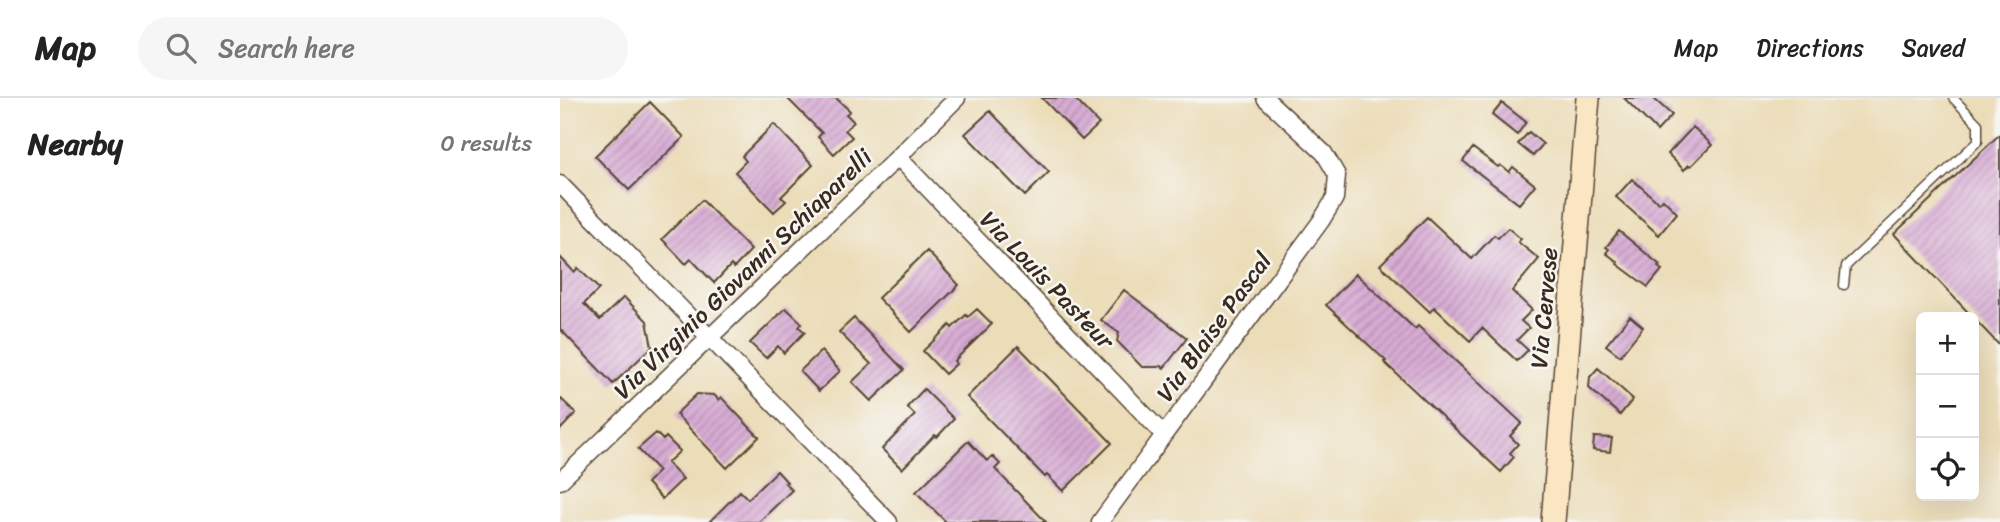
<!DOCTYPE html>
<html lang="en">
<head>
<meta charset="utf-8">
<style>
	body { margin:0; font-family:Sriracha,sans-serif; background:#f6f6f6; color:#222 }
	.controls { position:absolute; right:21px; bottom:21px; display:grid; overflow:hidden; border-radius:10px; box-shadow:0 7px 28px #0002 }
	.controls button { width:63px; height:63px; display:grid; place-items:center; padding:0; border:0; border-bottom:2px solid #e0e0e0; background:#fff; color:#222; font:35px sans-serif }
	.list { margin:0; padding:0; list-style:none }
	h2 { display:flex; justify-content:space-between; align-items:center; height:91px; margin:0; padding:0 28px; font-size:30px }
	h2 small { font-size:23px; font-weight:400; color:#767676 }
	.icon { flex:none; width:38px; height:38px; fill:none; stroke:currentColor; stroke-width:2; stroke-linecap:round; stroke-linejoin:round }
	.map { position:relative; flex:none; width:1440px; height:424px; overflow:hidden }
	header { display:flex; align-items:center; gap:42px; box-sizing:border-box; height:98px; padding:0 35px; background:#fff; border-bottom:2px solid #e0e0e0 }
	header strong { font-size:33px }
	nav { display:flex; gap:38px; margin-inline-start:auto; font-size:24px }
	.search { width:490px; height:63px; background:#f6f6f6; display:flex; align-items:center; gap:18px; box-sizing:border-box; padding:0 24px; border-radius:38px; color:#767676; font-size:26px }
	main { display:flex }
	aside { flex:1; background:#fff }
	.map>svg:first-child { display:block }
	.building { fill:url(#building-hatch) }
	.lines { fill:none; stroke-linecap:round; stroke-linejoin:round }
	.lane-casing { stroke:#564535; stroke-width:11 }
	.street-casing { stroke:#564535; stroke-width:19 }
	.secondary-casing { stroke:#564535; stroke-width:26 }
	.lane { stroke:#fff; stroke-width:8 }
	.street { stroke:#fff; stroke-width:16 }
	.secondary { stroke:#fbe6c4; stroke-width:23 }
	.labels { text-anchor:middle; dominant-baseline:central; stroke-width:5; stroke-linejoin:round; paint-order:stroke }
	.street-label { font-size:24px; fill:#3b2a1e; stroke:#f6f6f2 }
</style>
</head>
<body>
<header>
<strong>Map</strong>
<div class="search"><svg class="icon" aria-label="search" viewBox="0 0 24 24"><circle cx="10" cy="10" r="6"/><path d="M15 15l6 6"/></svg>Search here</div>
<nav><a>Map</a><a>Directions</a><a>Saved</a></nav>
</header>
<main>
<aside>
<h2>Nearby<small>0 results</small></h2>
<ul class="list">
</ul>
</aside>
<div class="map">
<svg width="1440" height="424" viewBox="0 0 1440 424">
	<defs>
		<pattern id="building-hatch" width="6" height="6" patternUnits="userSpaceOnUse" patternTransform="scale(1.75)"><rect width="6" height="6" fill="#d8acd5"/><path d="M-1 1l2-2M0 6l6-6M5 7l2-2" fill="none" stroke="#b08cac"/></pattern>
	</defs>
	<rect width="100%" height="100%" fill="#f6f6f2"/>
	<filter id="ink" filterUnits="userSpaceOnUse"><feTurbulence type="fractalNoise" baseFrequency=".0143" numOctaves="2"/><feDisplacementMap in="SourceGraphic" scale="14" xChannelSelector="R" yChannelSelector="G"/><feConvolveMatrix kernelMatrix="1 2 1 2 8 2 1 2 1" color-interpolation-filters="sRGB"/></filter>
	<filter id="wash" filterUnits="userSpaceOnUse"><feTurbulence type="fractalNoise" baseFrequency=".00686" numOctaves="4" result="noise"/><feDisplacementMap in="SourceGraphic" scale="28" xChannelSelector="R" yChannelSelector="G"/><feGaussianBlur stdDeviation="1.57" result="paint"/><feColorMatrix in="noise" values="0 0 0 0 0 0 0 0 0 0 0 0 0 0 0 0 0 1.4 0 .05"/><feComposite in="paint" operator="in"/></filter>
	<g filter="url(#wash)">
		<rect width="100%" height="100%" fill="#ecddb9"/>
		<g id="blocks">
			<path class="building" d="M 227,0 L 276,0 L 290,13 L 286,16 L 294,24 L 285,32 L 292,39 L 274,56 L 258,39 L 262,35 Z
				M 482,0 L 514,0 L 539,26 L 522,42 Z
				M 1064,0 L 1093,0 L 1112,17 L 1097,33 Z
				M 90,4 L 124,39 L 69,92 L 35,58 Z
				M 942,5 L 966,24 L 957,37 L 932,17 Z
				M 430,13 L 489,74 L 465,98 L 405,36 Z
				M 214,26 L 253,67 L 221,99 L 226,103 L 214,114 L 175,74 L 186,63 L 182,58 Z
				M 1133,29 L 1152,47 L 1131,68 L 1129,67 L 1124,72 L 1108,56 Z
				M 969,34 L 983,46 L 973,58 L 958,46 Z
				M 1440,36 L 1440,248 L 1334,136 Z
				M 913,50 L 938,69 L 940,67 L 949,74 L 953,69 L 975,87 L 959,106 L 903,63 Z
				M 1072,81 L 1099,105 L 1103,101 L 1117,115 L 1099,137 L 1056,99 Z
				M 142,102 L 191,152 L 174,170 L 171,167 L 154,185 L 131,161 L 126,166 L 102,141 Z
				M 867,119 L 912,161 L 934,137 L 938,140 L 948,130 L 961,141 L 958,144 L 979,161 L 952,193 L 972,212 L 961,223 L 969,230 L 957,242 L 968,252 L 957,263 L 922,230 L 910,243 L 874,209 L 870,214 L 820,167 Z
				M 1059,133 L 1100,167 L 1098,169 L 1102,172 L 1088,189 L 1057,166 L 1058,164 L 1046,155 L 1049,151 L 1046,149 Z
				M 367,153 L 399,187 L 351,234 L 318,200 Z
				M 0,159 L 14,174 L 18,170 L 39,191 L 24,206 L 40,222 L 64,199 L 87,223 L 92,249 L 53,286 L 0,231 Z
				M 796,176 L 855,231 L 858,228 L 962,325 L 950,338 L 958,346 L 950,355 L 954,359 L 941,374 L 824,264 L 826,263 L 766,207 Z
				M 564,192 L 627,240 L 604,270 L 601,268 L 598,269 L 582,269 L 557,243 L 559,235 L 541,222 Z
				M 226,210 L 242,225 L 239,229 L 245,234 L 224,255 L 218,248 L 206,260 L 190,245 Z
				M 417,211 L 432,226 L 394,263 L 396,266 L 385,276 L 363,253 L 390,227 L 392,230 L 406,217 L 408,219 Z
				M 1070,218 L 1083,229 L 1060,258 L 1046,247 Z
				M 294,220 L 344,272 L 311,303 L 292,284 L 311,266 L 279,234 Z
				M 458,248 L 552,345 L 503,393 L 487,377 L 485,379 L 407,299 Z
				M 261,253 L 280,273 L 259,293 L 240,273 Z
				M 1038,270 L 1073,301 L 1060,317 L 1029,290 L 1030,279 Z
				M 364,291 L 394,321 L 377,339 L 375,337 L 342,371 L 322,351 L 355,317 L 347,309 Z
				M 137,296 L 154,297 L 159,302 L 161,299 L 199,339 L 167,370 L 116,316 Z
				M 0,300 L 16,315 L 0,332 Z
				M 96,335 L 103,342 L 106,339 L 120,353 L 107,365 L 123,381 L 102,401 L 87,385 L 99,373 L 78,351 Z
				M 1034,339 L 1052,340 L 1050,354 L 1033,352 Z
				M 408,343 L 427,363 L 432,358 L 440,366 L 435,371 L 486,424 L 386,424 L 356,394 Z
				M 217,373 L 227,384 L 225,385 L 232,392 L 199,424 L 149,424 L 180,393 L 188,401 Z"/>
		</g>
	</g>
	<g filter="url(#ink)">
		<use href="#blocks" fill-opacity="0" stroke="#564535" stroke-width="2"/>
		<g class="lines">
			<defs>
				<path id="lane" d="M 1284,187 L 1286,168 L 1418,43 L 1418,26 L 1393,0"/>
				<path id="street" d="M 338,59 L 603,336
					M 0,86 L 329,424
					M 0,383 L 338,59 L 397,0
					M 540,424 L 761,123 L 775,100 L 777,77 L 764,55 L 705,0"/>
				<path id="secondary" d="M 993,424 L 1028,0"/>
			</defs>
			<use href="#lane" class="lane-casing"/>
			<use href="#street" class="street-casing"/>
			<use href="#secondary" class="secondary-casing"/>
			<use href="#lane" class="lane"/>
			<use href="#street" class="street"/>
			<use href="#secondary" class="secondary"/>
		</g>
	</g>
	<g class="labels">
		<g class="street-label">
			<text transform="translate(183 176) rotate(-44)">Via Virginio Giovanni Schiaparelli</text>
			<text transform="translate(487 182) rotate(46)">Via Louis Pasteur</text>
			<text transform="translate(984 210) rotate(-85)">Via Cervese</text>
			<text transform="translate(654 229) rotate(-54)">Via Blaise Pascal</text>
		</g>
	</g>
</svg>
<div class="controls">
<button>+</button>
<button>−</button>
<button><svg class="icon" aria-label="locate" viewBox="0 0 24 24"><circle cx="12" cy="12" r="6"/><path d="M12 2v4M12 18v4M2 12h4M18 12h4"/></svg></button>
</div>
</div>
</main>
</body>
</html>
